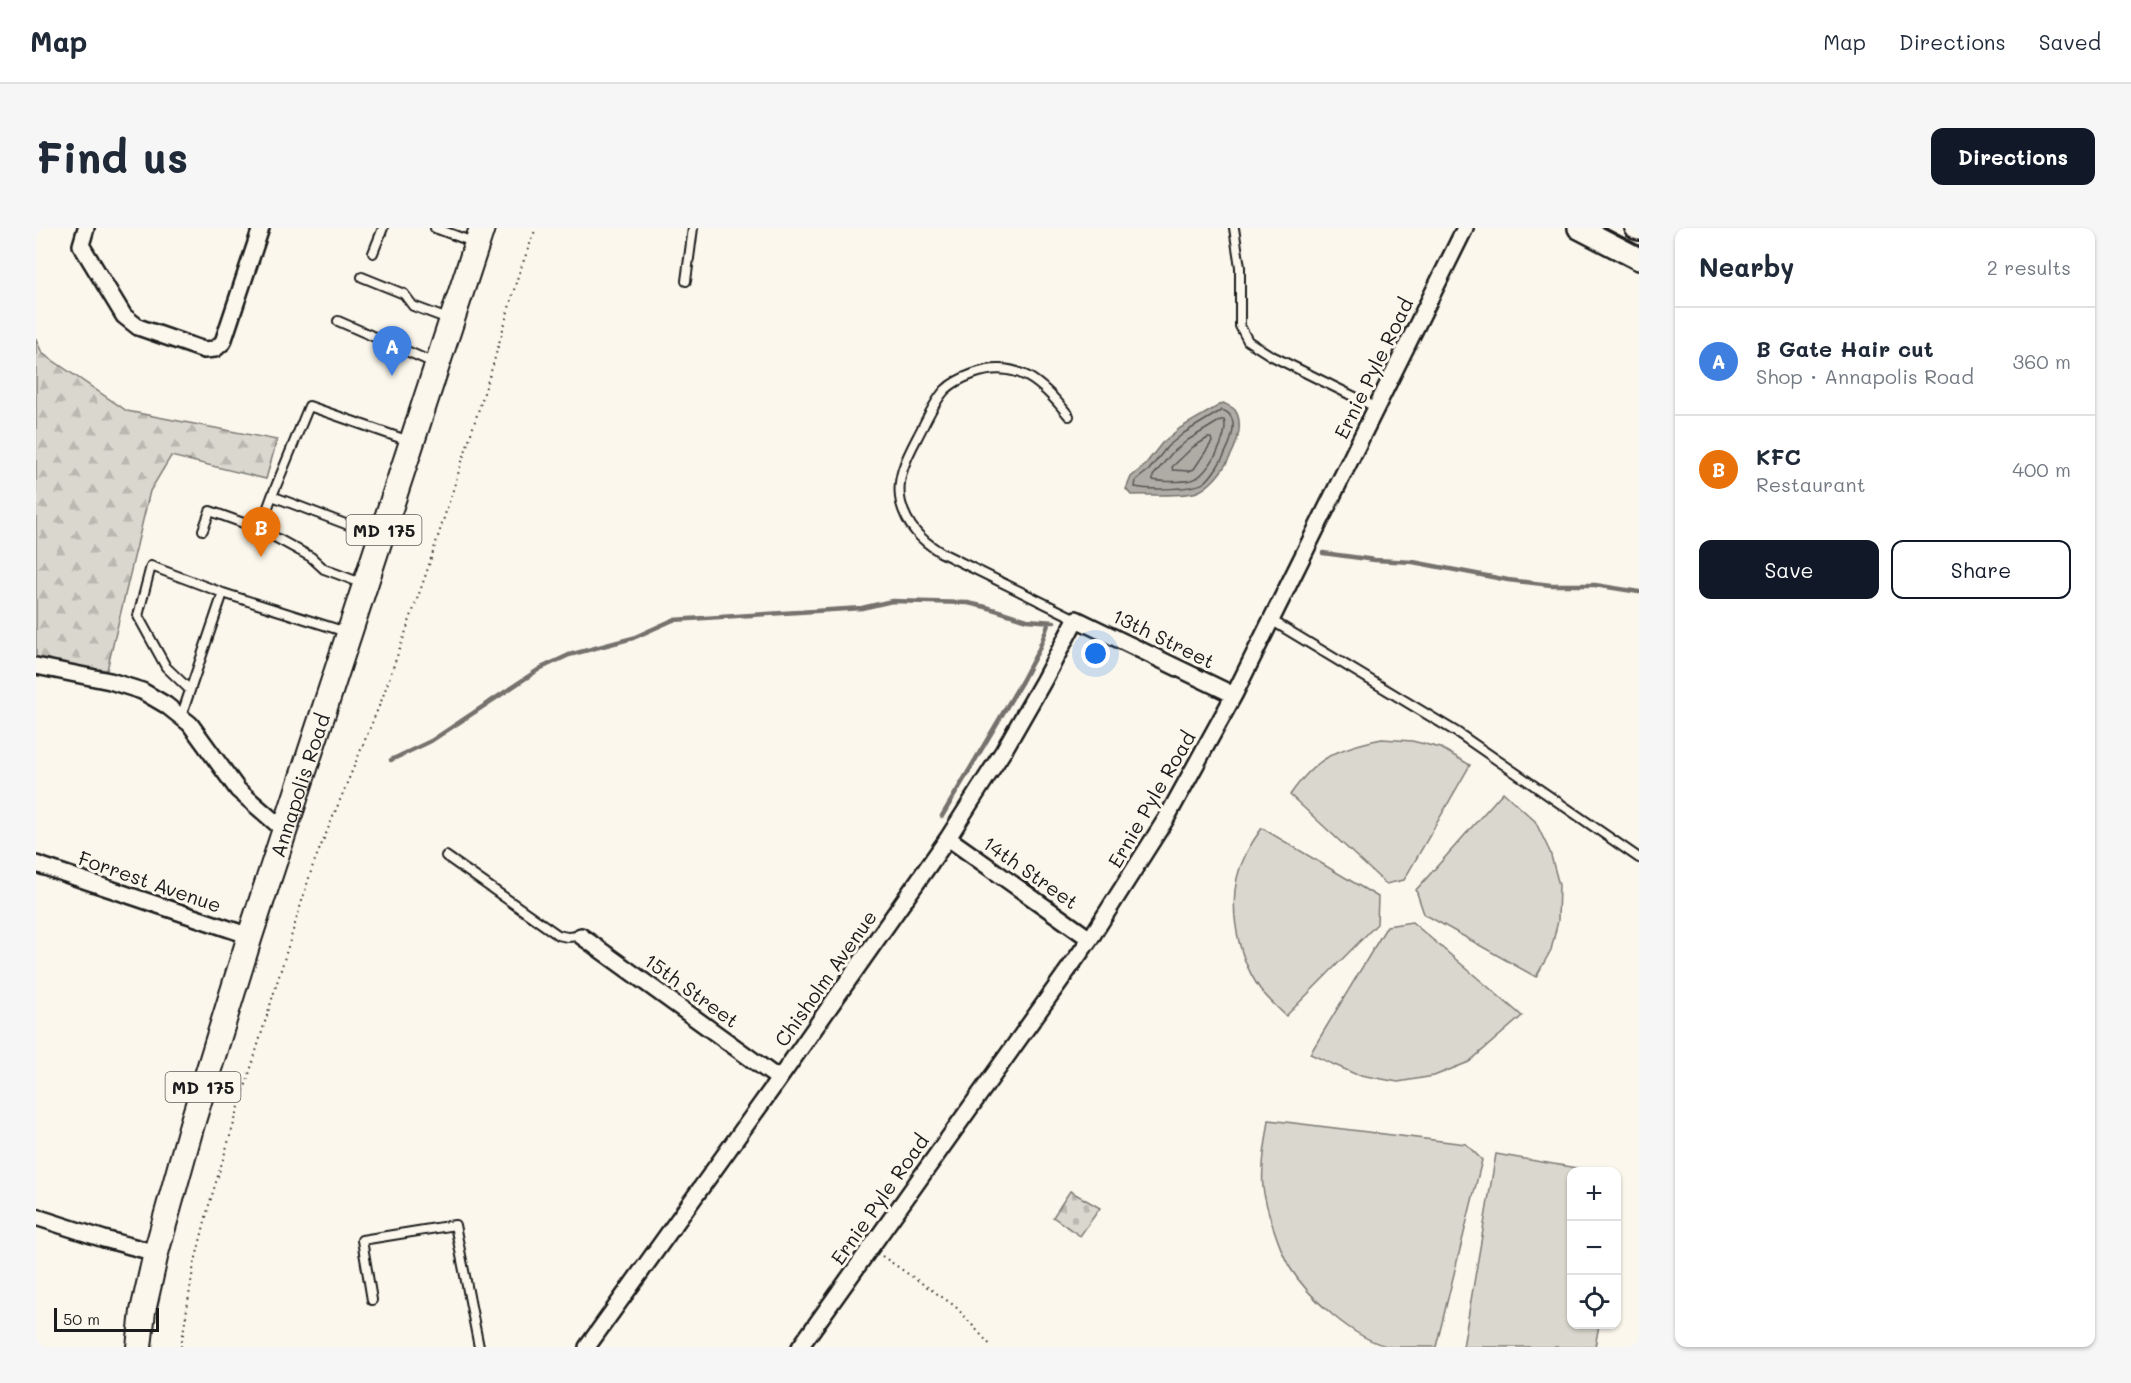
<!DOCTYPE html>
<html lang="en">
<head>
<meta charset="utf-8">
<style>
	body { margin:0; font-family:Mali,sans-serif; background:#f6f6f7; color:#1f2937 }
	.controls { position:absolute; right:18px; bottom:18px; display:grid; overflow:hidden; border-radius:12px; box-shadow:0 2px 4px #0004 }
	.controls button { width:54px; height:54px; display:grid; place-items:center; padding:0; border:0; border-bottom:2px solid #e0e1e3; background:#fff; color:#1f2937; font:30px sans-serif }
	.scale { position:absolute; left:18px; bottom:15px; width:105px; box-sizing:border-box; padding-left:6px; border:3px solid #1c1c1c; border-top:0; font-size:16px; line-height:21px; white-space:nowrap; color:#1c1c1c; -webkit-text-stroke:4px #fbf7ec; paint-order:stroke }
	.you { position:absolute; left:1060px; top:426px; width:21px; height:21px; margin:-15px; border:4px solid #fff; border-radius:50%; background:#1a73e8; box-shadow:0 0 0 9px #1a73e833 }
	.badge { display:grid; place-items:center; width:39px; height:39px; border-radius:50%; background:#111827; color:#fff; font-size:20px; font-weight:700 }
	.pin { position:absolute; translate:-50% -50px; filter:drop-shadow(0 2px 3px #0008) }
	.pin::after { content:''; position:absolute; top:32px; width:21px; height:18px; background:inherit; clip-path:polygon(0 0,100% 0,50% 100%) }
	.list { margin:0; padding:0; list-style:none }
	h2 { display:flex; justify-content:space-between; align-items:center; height:78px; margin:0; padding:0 24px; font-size:26px }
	h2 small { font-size:20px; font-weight:400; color:#747a83 }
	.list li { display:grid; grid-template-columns:39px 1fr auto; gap:18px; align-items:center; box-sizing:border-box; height:108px; padding:0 24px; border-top:2px solid #e0e1e3 }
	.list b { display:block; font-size:22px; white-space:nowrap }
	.list p { margin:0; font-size:20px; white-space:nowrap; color:#747a83 }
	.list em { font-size:20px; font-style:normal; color:#747a83 }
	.actions { display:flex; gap:12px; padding:18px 24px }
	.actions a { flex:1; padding:14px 0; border:2px solid #111827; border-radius:12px; text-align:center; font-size:21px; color:#111827 }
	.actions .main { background:#111827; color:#fff }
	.icon { flex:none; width:33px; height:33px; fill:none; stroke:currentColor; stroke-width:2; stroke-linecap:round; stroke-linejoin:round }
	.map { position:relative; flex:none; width:1603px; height:1119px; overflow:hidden; border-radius:12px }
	header { display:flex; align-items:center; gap:36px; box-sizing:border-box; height:84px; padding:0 30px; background:#fff; border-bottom:2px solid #e0e1e3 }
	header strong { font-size:28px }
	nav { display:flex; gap:33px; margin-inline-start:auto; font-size:21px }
	.intro { display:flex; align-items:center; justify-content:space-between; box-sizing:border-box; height:144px; padding:0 36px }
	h1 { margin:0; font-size:42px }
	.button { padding:15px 27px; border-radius:12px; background:#111827; color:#fff; font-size:21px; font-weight:700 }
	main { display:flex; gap:36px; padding:0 36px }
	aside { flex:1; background:#fff; border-radius:12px; box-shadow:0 2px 4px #0004 }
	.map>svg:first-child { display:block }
	.forest { fill:url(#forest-firs); stroke:#7b7a75; stroke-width:1.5 }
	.cemetery { fill:url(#cemetery-stones); stroke:#7b7a75; stroke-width:1.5 }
	.park { fill:#dad7ce; stroke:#7b7a75; stroke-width:1.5 }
	.water { fill:#afaca5; stroke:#74726e; stroke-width:1.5 }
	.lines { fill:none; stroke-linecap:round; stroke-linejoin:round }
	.shore { stroke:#575653; stroke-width:1.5 }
	.stream { stroke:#74726e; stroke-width:4.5 }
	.lane-casing { stroke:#1c1c1c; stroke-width:12 }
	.street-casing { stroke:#1c1c1c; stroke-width:20 }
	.secondary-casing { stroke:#1c1c1c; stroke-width:26 }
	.primary-casing { stroke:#1c1c1c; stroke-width:28 }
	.path { stroke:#1c1c1c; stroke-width:2; stroke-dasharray:1.5 4.5; stroke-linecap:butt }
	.lane { stroke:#fbf7ec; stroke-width:8 }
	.street { stroke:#fbf7ec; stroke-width:15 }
	.secondary { stroke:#fbf7ec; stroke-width:21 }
	.primary { stroke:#fbf7ec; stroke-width:24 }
	.labels { text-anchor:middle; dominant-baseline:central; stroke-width:6; stroke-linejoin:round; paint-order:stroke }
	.shield { fill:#fbf7ec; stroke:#5f5e5a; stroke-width:1.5 }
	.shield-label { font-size:18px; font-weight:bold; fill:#1c1c1c }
	.street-label { font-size:20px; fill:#1c1c1c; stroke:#fbf7ec }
</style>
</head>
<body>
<header>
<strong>Map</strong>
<nav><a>Map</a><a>Directions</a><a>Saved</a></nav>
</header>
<div class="intro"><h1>Find us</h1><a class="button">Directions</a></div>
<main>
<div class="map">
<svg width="1603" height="1119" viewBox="0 0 1603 1119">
	<defs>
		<pattern id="forest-firs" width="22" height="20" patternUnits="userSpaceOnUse" patternTransform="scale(1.5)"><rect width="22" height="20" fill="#dad7ce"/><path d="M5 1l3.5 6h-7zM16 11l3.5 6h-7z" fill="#bab8b0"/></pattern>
		<pattern id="cemetery-stones" width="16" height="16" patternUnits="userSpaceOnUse" patternTransform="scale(1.5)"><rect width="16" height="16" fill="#dad7ce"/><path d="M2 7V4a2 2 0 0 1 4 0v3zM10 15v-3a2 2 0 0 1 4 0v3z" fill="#bab8b0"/></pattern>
	</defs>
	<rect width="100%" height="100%" fill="#fbf7ec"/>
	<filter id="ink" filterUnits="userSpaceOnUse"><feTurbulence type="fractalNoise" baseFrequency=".0167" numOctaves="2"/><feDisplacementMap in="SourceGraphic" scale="12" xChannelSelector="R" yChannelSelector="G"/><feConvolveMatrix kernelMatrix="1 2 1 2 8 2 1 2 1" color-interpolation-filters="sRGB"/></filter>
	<g filter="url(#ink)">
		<path class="forest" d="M 0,111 L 6,125 L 91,183 L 241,212 L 230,251 L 135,228 L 114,263 L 71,442 L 0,434 Z"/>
		<path class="cemetery" d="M 1034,963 L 1064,980 L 1044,1008 L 1017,989 Z"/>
		<path class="park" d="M 1346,511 L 1376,513 L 1405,520 L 1434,537 L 1368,652 L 1350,656 L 1254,567 C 1280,529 1302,520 1346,511 Z
			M 1467,564 L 1499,593 L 1514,624 L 1523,657 L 1522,693 L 1515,722 L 1500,749 L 1388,686 L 1380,662 Z
			M 1226,600 L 1342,669 L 1341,696 L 1250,788 C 1241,779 1231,770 1224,761 C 1199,725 1189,667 1209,628 C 1213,618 1220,609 1226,600 Z
			M 1376,694 L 1486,788 L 1433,834 L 1398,848 L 1362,854 L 1319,846 L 1274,826 L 1351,698 Z
			M 1233,892 L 1430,916 L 1446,932 L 1400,1119 C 1386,1119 1369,1119 1355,1119 C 1318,1112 1272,1069 1253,1038 C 1243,1020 1230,980 1227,960 C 1225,937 1230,914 1233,892 Z
			M 1460,926 L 1558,943 L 1536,944 L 1536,1096 L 1563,1097 L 1559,1119 L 1427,1119 Z"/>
		<path class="water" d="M 1187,175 C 1191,177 1195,178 1199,182 C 1215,204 1183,257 1161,264 C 1147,269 1112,266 1095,267 L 1090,261 L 1095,249 L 1108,238 L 1126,215 L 1144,200 Z"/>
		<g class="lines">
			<path class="shore" d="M 1186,182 C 1214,190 1182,243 1169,254 C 1159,262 1112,262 1099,259 L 1100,252 L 1113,242 L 1131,219 L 1148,205 Z
				M 1185,192 L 1188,192 C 1194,207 1172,248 1156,252 C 1145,254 1127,254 1117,252 L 1117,248 L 1136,225 L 1152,212 Z
				M 1172,210 L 1175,210 L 1176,214 L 1158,241 L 1153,243 L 1137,242 L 1136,239 L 1157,219 Z"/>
			<path class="stream" d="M 1287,325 L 1339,332 L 1377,334 L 1472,352 L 1515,357 L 1559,357 L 1603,364
				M 355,532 L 395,513 L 505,440 L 533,427 L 597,410 L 637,392 L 826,380 L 856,373 L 932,375 L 950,379 L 991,392 L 1018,394
				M 906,588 L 986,453 L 1003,421 L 1013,394"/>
			<defs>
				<path id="lane" d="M 399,0 L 437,14
					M 1198,0 L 1204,39 L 1204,98 L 1212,113 L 1234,127 L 1341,180
					M 337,25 L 347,0
					M 326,49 L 368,66 L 377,78 L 412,91
					M 650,53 L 657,0
					M 302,93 L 398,135
					M 1033,188 C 1007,155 981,130 937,146 C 926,150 917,154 909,162 C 898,174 891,191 883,206 C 872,227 859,250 865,275 C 871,298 885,312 904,324 L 1040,391
					M 236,268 L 273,178 L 373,213
					M 167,302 L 174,283 L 224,301
					M 328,356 L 288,341 L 275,329 L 224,301 L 236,268 L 341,308
					M 1235,392 L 1422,505 L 1603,630
					M 154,462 L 130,439 L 102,388 L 115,338 L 187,365
					M 145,489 L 187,365 L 310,404
					M 410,628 L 522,707 L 531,709 L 545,708
					M 336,1072 L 326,1012 L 419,997 L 443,1119"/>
				<path id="street" d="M 50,0 L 45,17 L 88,88 L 102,99 L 168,122 L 179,121 L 187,114 L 225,0
					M 0,438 L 74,453 L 106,463 L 130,477 L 154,496 L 202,562 L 249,603
					M 912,610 L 1054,711
					M 0,636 L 214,708
					M 545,708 L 743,851
					M 0,989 L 68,1011 L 120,1025
					M 551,1119 L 743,851 L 912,610 L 968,522 L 1008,452 L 1040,391 L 1198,467
					M 764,1119 L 1054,711 L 1130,591 L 1198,467 L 1429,0"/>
				<path id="secondary" d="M 1543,0 L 1603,31
					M 1600,0 L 1603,1"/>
				<g id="primary">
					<path id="s1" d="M 103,1119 L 107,1083 L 120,1025 L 156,896 L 214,708 L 446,0"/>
				</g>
			</defs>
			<use href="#lane" class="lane-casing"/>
			<use href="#street" class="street-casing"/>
			<use href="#secondary" class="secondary-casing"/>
			<use href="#primary" class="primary-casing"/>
			<path class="path" d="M 846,1028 L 919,1078 L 956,1119
				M 145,1119 L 157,1042 L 173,977 L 277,637 L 346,471 L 390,346 L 456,140 L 482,48 L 500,0"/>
			<use href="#lane" class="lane"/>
			<use href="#street" class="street"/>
			<use href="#secondary" class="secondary"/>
			<use href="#primary" class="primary"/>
		</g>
	</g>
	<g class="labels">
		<g class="shield">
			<rect x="310.5" y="287" width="75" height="30" rx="4.5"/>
			<rect x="129.5" y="844" width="75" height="30" rx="4.5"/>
		</g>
		<g class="shield-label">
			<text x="348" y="302">MD 175</text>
			<text x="167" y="859">MD 175</text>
		</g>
		<g class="street-label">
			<text transform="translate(1337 140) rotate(-64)">Ernie Pyle Road</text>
			<text transform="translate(1128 410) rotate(26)">13th Street</text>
			<text stroke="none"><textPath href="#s1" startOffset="585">Annapolis Road</textPath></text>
			<text transform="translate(1115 571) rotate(-60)">Ernie Pyle Road</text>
			<text transform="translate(995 644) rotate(35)">14th Street</text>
			<text transform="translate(114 653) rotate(19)">Forrest Avenue</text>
			<text transform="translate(789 750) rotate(-55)">Chisholm Avenue</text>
			<text transform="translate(656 762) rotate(36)">15th Street</text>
			<text transform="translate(843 971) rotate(-55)">Ernie Pyle Road</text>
		</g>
	</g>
</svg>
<div class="controls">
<button>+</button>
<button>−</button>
<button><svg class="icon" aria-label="locate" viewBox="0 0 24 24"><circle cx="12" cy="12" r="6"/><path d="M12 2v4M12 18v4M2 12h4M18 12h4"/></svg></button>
</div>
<div class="scale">50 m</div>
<div class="you"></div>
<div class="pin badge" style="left:356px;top:148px;background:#3f7fe0">A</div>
<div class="pin badge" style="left:225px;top:329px;background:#e8710a">B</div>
</div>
<aside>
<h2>Nearby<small>2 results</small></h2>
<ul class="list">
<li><span class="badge" style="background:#3f7fe0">A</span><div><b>B Gate Hair cut</b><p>Shop · Annapolis Road</p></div><em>360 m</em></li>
<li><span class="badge" style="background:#e8710a">B</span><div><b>KFC</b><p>Restaurant</p></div><em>400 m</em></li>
</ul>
<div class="actions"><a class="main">Save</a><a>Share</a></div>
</aside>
</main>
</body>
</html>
